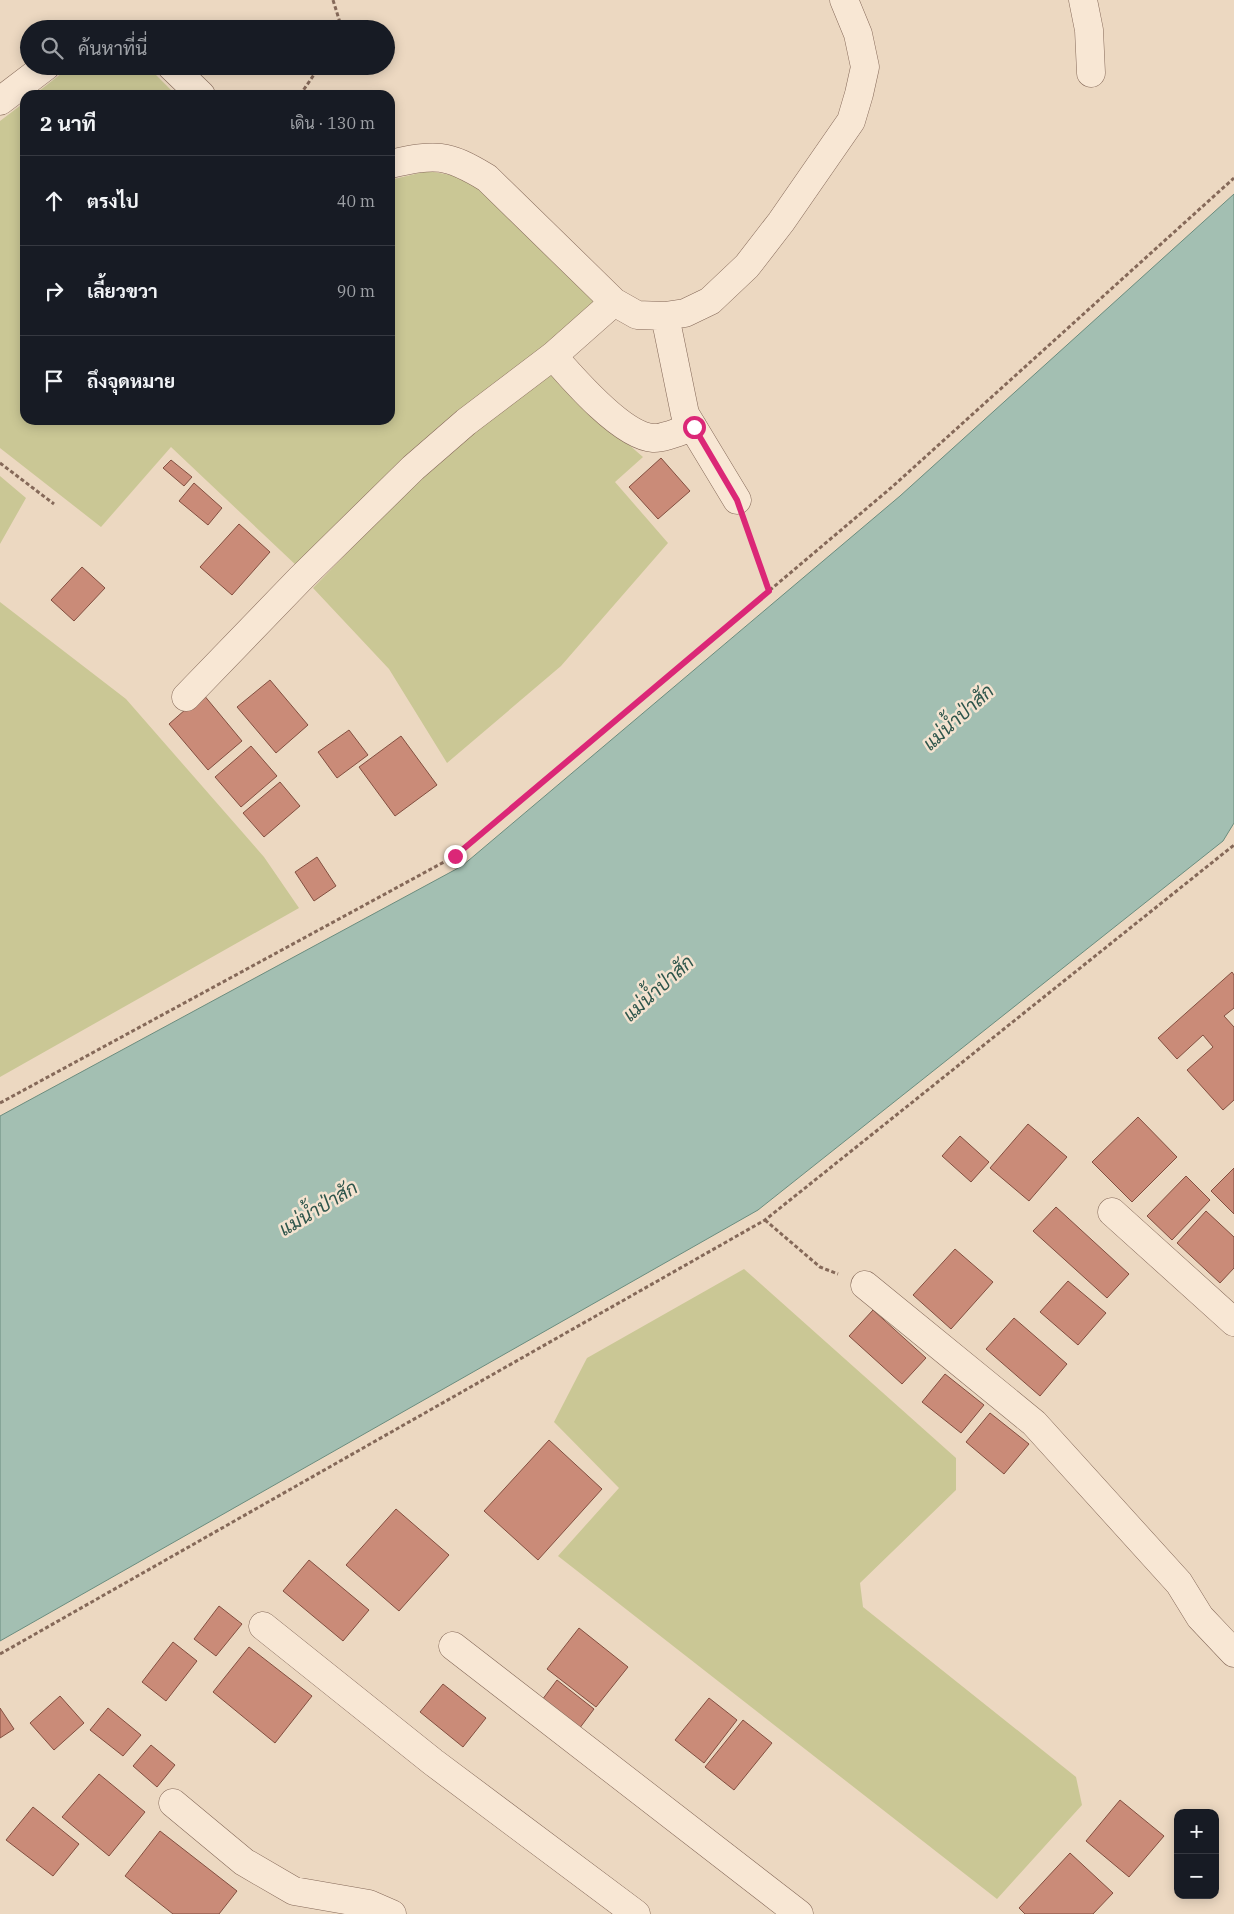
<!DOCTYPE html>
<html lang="th">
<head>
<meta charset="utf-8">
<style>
	body { margin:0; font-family:"IBM Plex Serif",Sarabun,serif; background:#20242c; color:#f1f3f6 }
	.controls { position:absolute; right:15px; bottom:15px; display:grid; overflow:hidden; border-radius:10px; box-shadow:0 2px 12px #0003 }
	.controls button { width:45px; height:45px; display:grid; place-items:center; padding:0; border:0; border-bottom:1px solid #363941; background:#171b24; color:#f1f3f6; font:25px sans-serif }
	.stop { position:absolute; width:15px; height:15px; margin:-11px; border:4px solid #db2777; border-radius:50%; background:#fff }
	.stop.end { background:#db2777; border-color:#fff; box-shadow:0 1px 5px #0008 }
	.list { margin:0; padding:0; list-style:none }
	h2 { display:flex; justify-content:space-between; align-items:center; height:65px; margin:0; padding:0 20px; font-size:21px }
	h2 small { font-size:16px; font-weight:400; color:#9ea1a6 }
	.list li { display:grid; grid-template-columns:32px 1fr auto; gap:15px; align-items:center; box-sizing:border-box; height:90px; padding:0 20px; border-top:1px solid #363941 }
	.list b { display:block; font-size:19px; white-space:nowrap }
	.list em { font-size:16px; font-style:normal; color:#9ea1a6 }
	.icon { flex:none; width:28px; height:28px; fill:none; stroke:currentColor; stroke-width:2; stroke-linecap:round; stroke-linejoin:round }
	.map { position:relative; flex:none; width:1234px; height:1914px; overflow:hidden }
	.search { position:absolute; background:#171b24; box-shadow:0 2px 12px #0003; left:20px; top:20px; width:375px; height:55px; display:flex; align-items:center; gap:12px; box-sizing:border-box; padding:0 18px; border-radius:28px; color:#9ea1a6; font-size:19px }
	.panel { position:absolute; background:#171b24; box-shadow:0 2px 12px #0003; left:20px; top:90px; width:375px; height:335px; border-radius:15px }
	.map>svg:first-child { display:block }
	.green { fill:#cac795 }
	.water { fill:#a3bfb2; stroke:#6b8c7e }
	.building { fill:#ca8b78; stroke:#834f40 }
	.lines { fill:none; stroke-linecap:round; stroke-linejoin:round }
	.minor-casing { stroke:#856959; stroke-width:29 }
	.path { stroke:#856959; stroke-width:3; stroke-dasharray:4 2.5; stroke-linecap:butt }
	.minor { stroke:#f8e7d4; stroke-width:28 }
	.route { stroke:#db2777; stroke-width:6 }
	.labels { text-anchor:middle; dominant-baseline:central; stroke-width:5; stroke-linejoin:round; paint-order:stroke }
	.water-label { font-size:19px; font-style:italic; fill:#2d554b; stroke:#f4e3d0 }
</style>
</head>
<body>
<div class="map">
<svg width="1234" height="1914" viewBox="0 0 1234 1914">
	<rect width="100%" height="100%" fill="#ecd8c1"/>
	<path class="green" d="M 71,66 L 147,66 L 176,95 L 34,95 Z
		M 25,102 L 25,420 L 390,420 L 390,180 L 428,171 L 462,177 L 496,200 L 596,304 L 539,353 L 567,391 L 643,457 L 615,482 L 668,543 L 561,666 L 447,763 L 389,669 L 313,588 L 390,509 L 298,567 L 171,447 L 101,527 L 0,448 L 0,121 Z
		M 0,476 L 26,498 L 0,544 Z
		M 0,602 L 126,699 L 264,857 L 299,908 L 0,1077 Z
		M 744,1269 L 956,1458 L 956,1490 L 860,1583 L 863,1607 L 1076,1777 L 1082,1805 L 997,1899 L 558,1556 L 619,1488 L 554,1422 L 587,1358 Z"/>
	<path class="water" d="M 1234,194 L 1234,823 L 1223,841 L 758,1210 L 0,1641 L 0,1116 L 462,866 L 900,496 Z"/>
	<path class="building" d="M 661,458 L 690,491 L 658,519 L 629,487 Z
		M 171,460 L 192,477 L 184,486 L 163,468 Z
		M 194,483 L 222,508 L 208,525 L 179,501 Z
		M 239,524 L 270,552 L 232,595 L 200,567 Z
		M 82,567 L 105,588 L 74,621 L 51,600 Z
		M 270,680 L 308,725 L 276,753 L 237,707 Z
		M 203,694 L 242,741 L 208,770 L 169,724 Z
		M 349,730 L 368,755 L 337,778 L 318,752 Z
		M 401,736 L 437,785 L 395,816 L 359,767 Z
		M 251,746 L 277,776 L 241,807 L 215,777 Z
		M 280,782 L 300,806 L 264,837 L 243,813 Z
		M 317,857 L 336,886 L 314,901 L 295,872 Z
		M 1232,972 L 1234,975 L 1234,1008 L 1224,1016 L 1234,1027 L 1234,1100 L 1223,1110 L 1187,1070 L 1213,1047 L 1203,1035 L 1177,1059 L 1158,1038 Z
		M 1138,1117 L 1177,1157 L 1132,1202 L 1092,1162 Z
		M 1028,1124 L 1067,1157 L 1029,1201 L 990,1168 Z
		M 960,1136 L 989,1162 L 971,1182 L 942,1156 Z
		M 1234,1168 L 1234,1214 L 1211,1191 Z
		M 1186,1176 L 1210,1200 L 1172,1240 L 1147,1216 Z
		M 1056,1207 L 1129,1274 L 1107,1298 L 1033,1231 Z
		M 1206,1211 L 1234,1237 L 1234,1268 L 1220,1283 L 1177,1243 Z
		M 955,1249 L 993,1282 L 951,1329 L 913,1295 Z
		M 1068,1281 L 1106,1313 L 1078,1345 L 1040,1312 Z
		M 873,1310 L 926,1358 L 902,1384 L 849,1336 Z
		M 1014,1318 L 1067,1364 L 1040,1396 L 986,1349 Z
		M 945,1374 L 984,1405 L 961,1433 L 922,1402 Z
		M 990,1413 L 1029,1444 L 1004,1474 L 966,1442 Z
		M 549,1440 L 602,1489 L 538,1560 L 484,1511 Z
		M 396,1509 L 449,1555 L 399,1611 L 346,1565 Z
		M 309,1560 L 369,1610 L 343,1641 L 283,1591 Z
		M 219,1606 L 242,1624 L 216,1656 L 194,1639 Z
		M 579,1628 L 628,1667 L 596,1707 L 547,1669 Z
		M 173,1642 L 197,1661 L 166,1701 L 142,1682 Z
		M 249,1647 L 312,1696 L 275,1743 L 213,1692 Z
		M 557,1680 L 594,1709 L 579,1729 L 542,1700 Z
		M 443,1684 L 486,1718 L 463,1747 L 420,1712 Z
		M 60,1696 L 84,1723 L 54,1750 L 30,1723 Z
		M 709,1698 L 737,1720 L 704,1763 L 675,1740 Z
		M 0,1708 L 14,1729 L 0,1738 Z
		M 108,1708 L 141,1735 L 123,1756 L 90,1730 Z
		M 743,1720 L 772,1743 L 734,1790 L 705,1767 Z
		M 151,1745 L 175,1765 L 157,1787 L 133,1766 Z
		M 99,1774 L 145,1812 L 109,1856 L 62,1817 Z
		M 1120,1800 L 1164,1836 L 1129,1877 L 1086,1841 Z
		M 33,1807 L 79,1844 L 53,1876 L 6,1840 Z
		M 160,1831 L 237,1891 L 219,1914 L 173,1914 L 125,1876 Z
		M 1070,1853 L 1113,1893 L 1093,1914 L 1025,1914 L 1019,1908 Z"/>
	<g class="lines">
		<defs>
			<path id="minor" d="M 1083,0 L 1089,30 L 1091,73
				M 171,66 L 201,95
				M 0,101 L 46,66
				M 390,164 C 436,154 446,153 487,178 L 614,302 L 637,315 L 665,316 L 685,313 L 710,301 L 747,266 L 781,222 L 851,121 L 859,94 L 865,67 L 858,34 L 844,0
				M 665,316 L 685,414 L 737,500
				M 553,356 C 573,379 622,436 653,438 C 663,439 683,430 693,427
				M 186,697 L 301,578 L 413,468 L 466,422 L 553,356 L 614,302
				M 1112,1212 L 1234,1322
				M 865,1285 L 1034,1423 L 1179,1583 L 1200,1617 L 1234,1653
				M 263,1626 L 433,1762 L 636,1914
				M 453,1646 L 799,1914
				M 173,1803 L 244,1862 L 294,1891 L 369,1904 L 392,1914"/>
		</defs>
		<use href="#minor" class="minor-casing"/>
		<path class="path" d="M 333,0 L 342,29
			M 300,95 L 320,66
			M 0,463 L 54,504
			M 747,528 L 769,591
			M 0,1103 L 455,856 L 892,487 L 1234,178
			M 765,1220 L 820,1267 L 838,1274
			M 0,1654 L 765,1220 L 1234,845"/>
		<use href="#minor" class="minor"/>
	</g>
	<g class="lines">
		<path class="route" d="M 455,856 L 769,591 L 737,500 L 694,427"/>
	</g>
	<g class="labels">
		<g class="water-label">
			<text transform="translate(958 717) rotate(-42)">แม่น้ำป่าสัก</text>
			<text transform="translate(658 988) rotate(-42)">แม่น้ำป่าสัก</text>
			<text transform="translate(318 1208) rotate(-31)">แม่น้ำป่าสัก</text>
		</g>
	</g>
</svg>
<div class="controls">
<button>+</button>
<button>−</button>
</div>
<div class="stop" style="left:694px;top:427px"></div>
<div class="stop end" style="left:455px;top:856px"></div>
<div class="search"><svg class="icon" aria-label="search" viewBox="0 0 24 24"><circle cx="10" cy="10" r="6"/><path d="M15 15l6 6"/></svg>ค้นหาที่นี่</div>
<section class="panel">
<h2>2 นาที<small>เดิน · 130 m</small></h2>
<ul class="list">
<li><svg class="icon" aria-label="ahead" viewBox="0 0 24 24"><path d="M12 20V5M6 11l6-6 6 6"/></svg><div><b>ตรงไป</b></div><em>40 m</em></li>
<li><svg class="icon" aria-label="right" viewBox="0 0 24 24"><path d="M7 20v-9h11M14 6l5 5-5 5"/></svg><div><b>เลี้ยวขวา</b></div><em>90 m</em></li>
<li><svg class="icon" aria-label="arrive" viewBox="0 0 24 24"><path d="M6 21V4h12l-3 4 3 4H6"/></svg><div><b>ถึงจุดหมาย</b></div></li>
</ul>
</section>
</div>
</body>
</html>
